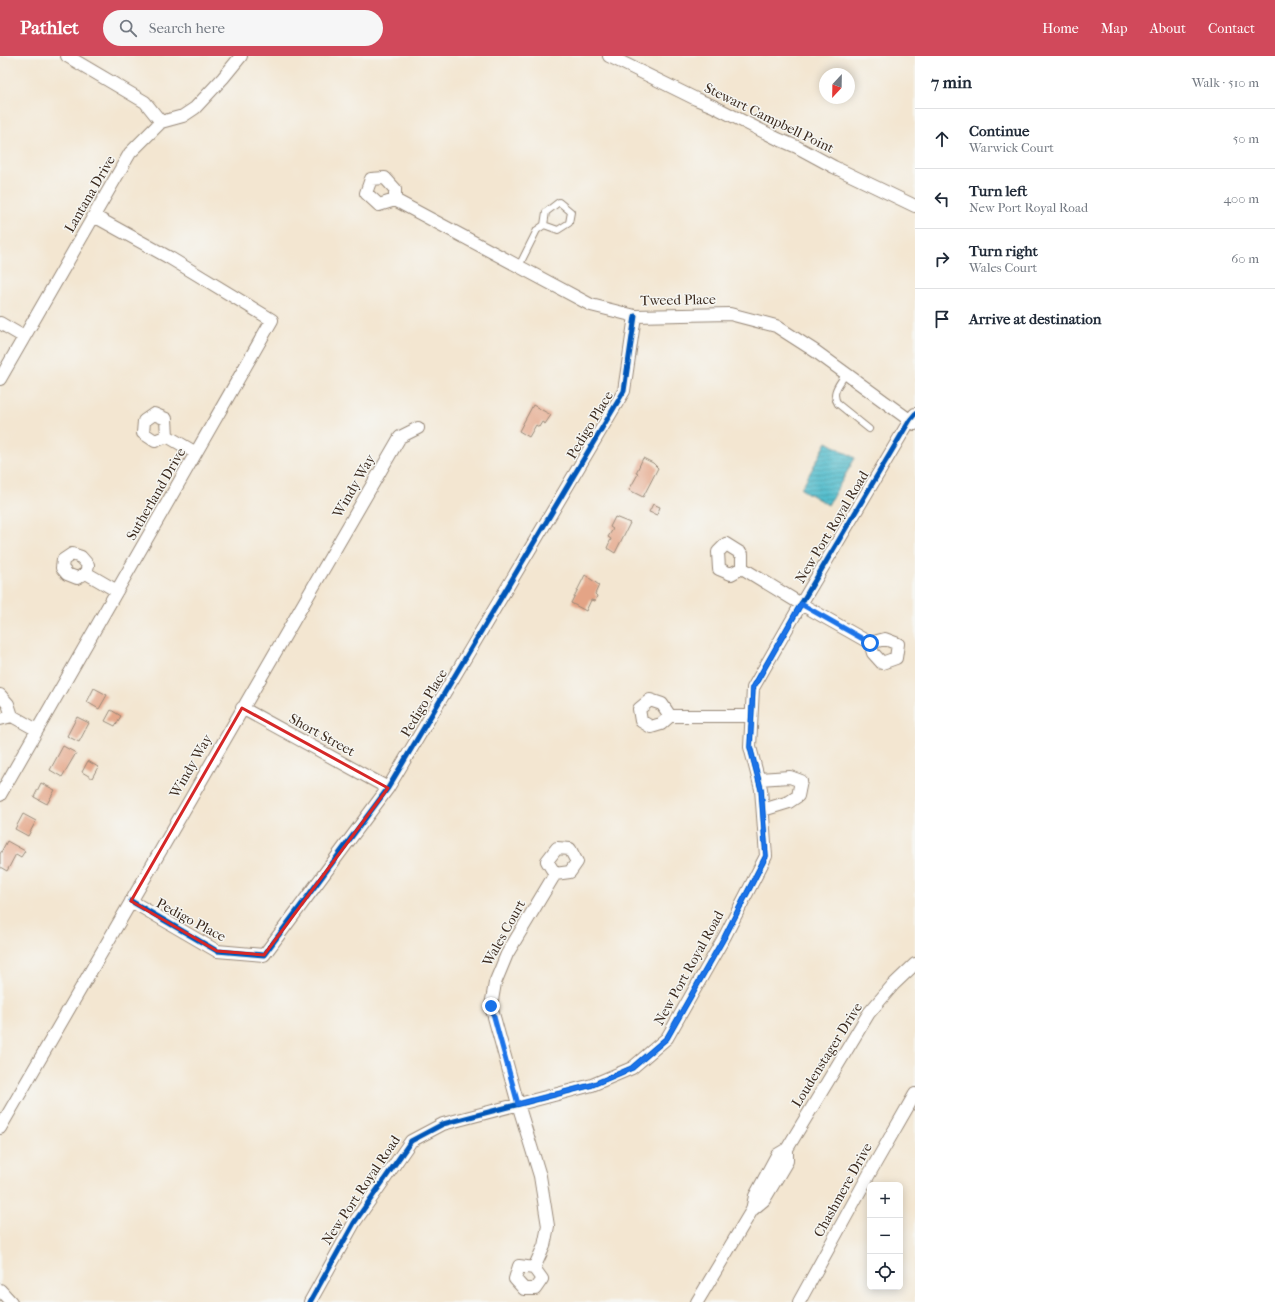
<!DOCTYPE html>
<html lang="en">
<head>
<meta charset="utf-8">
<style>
	body { margin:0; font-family:"IM FELL French Canon",serif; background:#f6f6f7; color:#1f2937 }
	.controls { position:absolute; right:12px; bottom:12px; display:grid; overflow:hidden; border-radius:6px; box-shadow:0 2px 10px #0003 }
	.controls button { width:36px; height:36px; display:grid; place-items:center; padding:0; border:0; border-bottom:1px solid #e0e1e3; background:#fff; color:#1f2937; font:20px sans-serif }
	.compass { position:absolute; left:819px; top:12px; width:36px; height:36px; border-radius:50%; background:#fff; box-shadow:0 2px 10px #0003; rotate:202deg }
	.stop { position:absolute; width:12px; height:12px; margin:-9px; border:3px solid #1a73e8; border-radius:50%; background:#fff }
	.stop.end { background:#1a73e8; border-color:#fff; box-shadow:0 1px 4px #0008 }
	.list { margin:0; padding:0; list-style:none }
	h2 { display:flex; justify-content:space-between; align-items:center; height:52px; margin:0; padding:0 16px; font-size:17px }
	h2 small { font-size:13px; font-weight:400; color:#747a83 }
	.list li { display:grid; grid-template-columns:26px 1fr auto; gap:12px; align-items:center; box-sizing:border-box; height:60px; padding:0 16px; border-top:1px solid #e0e1e3 }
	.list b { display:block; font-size:15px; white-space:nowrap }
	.list p { margin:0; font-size:13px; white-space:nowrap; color:#747a83 }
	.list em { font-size:13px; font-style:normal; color:#747a83 }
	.icon { flex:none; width:22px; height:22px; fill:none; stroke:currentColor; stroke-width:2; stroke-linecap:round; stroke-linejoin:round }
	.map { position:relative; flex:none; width:915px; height:1246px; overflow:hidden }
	header { display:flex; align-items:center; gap:24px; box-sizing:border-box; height:56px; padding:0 20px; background:#d1495b; color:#fff }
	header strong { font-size:19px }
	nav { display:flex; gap:22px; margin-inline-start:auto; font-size:14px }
	.search { width:280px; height:36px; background:#f6f6f7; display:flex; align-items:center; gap:10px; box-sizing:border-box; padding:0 14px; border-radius:22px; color:#747a83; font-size:15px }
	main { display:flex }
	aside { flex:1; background:#fff }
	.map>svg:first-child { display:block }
	.water { fill:url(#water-rules); stroke:#467375 }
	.building { fill:#e4a486 }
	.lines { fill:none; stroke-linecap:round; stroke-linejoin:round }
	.service-casing { stroke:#978878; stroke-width:8 }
	.minor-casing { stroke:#978878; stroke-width:14 }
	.service { stroke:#fff; stroke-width:6 }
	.minor { stroke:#fff; stroke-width:12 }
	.cycleway-casing { stroke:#f6f6f2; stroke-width:8 }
	.cycleway { stroke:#0057b8; stroke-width:5 }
	.route { stroke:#1a73e8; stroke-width:5 }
	.marked { fill:none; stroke:#d62828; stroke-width:3; stroke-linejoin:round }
	.labels { text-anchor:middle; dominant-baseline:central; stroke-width:3; stroke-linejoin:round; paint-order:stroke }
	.street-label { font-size:14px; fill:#3b2a1e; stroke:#f6f6f2 }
</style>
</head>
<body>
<header>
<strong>Pathlet</strong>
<div class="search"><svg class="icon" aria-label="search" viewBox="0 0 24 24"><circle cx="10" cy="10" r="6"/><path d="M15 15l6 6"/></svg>Search here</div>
<nav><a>Home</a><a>Map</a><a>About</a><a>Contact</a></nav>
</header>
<main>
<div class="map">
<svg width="915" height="1246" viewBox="0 0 915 1246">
	<defs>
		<pattern id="water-rules" width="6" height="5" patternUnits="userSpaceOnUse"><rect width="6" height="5" fill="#50bccc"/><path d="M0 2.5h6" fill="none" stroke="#4499a5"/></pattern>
	</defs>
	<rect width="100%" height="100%" fill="#f6f6f2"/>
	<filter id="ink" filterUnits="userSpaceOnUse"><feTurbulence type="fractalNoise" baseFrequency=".025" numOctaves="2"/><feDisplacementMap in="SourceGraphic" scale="8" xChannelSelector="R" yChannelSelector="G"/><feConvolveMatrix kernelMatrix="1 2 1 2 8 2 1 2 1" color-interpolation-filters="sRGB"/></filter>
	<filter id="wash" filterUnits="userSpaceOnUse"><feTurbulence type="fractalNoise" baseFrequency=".012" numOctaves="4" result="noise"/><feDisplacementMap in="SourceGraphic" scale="16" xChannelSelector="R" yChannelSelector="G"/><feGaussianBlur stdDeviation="0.9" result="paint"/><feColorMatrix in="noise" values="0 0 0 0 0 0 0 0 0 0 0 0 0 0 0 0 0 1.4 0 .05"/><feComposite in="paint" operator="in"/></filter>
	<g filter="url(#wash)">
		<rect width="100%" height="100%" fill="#f3e6d1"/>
		<path class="water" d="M 827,386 L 855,402 L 828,449 L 801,433 Z"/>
		<g id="blocks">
			<path class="building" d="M 533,349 L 551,359 L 545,368 L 542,366 L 539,371 L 536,369 L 529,381 L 519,375 Z
				M 643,402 L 653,407 L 658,412 L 643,441 L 629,434 L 638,418 L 636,417 Z
				M 653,448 L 660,451 L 657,459 L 649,456 Z
				M 615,461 L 630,467 L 615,497 L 607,492 L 611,483 L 608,481 L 613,473 L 610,471 Z
				M 585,519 L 599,529 L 595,538 L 597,540 L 595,545 L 591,544 L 586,555 L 571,547 Z
				M 94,632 L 107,639 L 99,653 L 87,646 Z
				M 111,654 L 121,660 L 115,670 L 105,665 Z
				M 77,661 L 89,667 L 79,686 L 67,680 Z
				M 63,690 L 76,697 L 62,721 L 50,714 Z
				M 88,705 L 98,711 L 92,722 L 82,716 Z
				M 41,727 L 55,734 L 47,748 L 34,741 Z
				M 23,758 L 36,765 L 28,780 L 15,773 Z
				M 7,785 L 25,795 L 21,801 L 16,798 L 7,815 L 0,811 L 0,798 Z"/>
		</g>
	</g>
	<g filter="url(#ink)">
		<use href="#blocks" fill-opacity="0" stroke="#978878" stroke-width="1"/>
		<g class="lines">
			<defs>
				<path id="service" d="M 519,210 L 537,174 L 544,169 L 558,174 L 569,167 L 571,156 L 559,146 L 546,156 L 544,169
					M 846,317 C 840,328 830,336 838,348 L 869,373"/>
				<path id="minor" d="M 67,0 L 145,46 L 161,66
					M 609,0 L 696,43 L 713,50 L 778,83 L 797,91 L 834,111 L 915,150
					M 395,144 L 379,149 L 366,137 L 371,123 L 385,122 L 395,133 L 395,144 L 591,249 L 635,260 L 730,258 L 776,270 L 815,295 L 915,368
					M 0,267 L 24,281
					M 0,323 L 130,97 L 161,66 L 183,60 L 195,52 L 223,22 L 241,0
					M 167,380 L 155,385 L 143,377 L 144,365 L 154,358 L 166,363 L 167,380 L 196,397
					M 742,512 L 731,518 L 719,513 L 718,496 L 726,488 L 742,498 L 742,512 L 801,548 L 870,587 L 873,597 L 882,607 L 896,602 L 898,588 L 885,583 L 870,587
					M 86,517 L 88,509 L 81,501 L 72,498 L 63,504 L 62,512 L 67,518 L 77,522 L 86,517 L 117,535
					M 0,639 L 8,648 L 12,660
					M 242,652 L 388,732
					M 670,660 L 661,668 L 651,671 L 641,665 L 639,653 L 650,644 L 662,648 L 670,660 L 751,660
					M 0,663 L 12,660 L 37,674
					M 759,723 L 790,721 L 801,725 L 798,740 L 789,746 L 763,754
					M 0,739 L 272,264 L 170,202 L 94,160
					M 131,845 L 217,895 L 264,899 L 388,732 L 624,335 L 635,260
					M 0,1072 L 400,381 L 418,372
					M 752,1154 L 755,1140 L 777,1099 L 787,1093 L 869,957 L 893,929 L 915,908
					M 534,1212 L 542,1223 L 535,1233 L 524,1233 L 515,1223 L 519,1210 L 534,1212 L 544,1190 L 548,1170 L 540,1120 L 518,1048 L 491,950 L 495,927 L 507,898 L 555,818 L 547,805 L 557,792 L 570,793 L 577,806 L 570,816 L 555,818
					M 0,1234 L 11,1246
					M 310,1246 L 354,1167 L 411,1085 L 443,1068 L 592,1029 L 632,1012 L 667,982 L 725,880 L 766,800 L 761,733 L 750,691 L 753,632 L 801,548 L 910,364 L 915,358
					M 697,1246 L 752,1154 L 764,1144 L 787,1105 L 787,1093
					M 799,1246 L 872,1113 L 915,1038"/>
			</defs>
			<use href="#service" class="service-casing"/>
			<use href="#minor" class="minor-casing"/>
			<use href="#service" class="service"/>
			<use href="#minor" class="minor"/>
			<defs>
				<path id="cycleway" d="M 131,845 L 217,895 L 264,899 L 388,732 L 624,335 L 635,260
					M 310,1246 L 354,1167 L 411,1085 L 443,1068 L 592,1029 L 632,1012 L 667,982 L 725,880 L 766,800 L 761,733 L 750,691 L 753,632 L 801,548 L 910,364 L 915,358"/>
			</defs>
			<use href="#cycleway" class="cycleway-casing"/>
			<use href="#cycleway" class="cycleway"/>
		</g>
	</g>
	<g class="lines" filter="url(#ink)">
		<path class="route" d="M 491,950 L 518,1048 L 592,1029 L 632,1012 L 667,982 L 725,880 L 766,800 L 761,733 L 750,691 L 753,632 L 801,548 L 870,587"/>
	</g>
	<path class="marked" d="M 242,652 L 388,732 L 264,899 L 217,895 L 131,845 Z"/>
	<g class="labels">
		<g class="street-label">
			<text transform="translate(769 62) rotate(26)">Stewart Campbell Point</text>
			<text transform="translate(90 138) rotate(-60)">Lantana Drive</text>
			<text transform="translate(678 244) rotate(-1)">Tweed Place</text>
			<text transform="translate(590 369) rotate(-59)">Pedigo Place</text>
			<text transform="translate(354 430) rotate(-60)">Windy Way</text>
			<text transform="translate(156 438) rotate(-60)">Sutherland Drive</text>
			<text transform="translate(832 471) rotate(-59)">New Port Royal Road</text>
			<text transform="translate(424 647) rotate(-59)">Pedigo Place</text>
			<text transform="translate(322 679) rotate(29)">Short Street</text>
			<text transform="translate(191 710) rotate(-60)">Windy Way</text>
			<text transform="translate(191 864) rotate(28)">Pedigo Place</text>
			<text transform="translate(504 877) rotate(-61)">Wales Court</text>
			<text transform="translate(689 912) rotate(-61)">New Port Royal Road</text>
			<text transform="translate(827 999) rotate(-58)">Loudenstager Drive</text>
			<text transform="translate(361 1134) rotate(-56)">New Port Royal Road</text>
			<text transform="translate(843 1134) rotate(-61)">Chashmere Drive</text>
		</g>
	</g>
</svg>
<div class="controls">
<button>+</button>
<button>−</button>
<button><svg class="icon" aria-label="locate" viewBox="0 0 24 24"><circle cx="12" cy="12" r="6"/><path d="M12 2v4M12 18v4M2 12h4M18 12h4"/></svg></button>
</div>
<svg class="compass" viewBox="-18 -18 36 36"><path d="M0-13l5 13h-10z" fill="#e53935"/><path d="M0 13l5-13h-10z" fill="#747a83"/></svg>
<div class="stop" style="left:870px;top:587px"></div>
<div class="stop end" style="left:491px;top:950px"></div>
</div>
<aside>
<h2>7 min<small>Walk · 510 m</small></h2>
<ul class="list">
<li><svg class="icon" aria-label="ahead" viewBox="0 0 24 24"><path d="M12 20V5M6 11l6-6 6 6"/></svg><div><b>Continue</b><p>Warwick Court</p></div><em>50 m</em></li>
<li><svg class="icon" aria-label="left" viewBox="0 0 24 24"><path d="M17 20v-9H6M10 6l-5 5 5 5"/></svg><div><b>Turn left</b><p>New Port Royal Road</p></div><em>400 m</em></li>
<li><svg class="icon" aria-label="right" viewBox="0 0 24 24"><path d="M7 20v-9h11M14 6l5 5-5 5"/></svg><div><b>Turn right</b><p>Wales Court</p></div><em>60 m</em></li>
<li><svg class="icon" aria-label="arrive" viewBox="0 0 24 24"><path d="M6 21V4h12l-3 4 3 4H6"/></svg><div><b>Arrive at destination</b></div></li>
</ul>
</aside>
</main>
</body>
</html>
